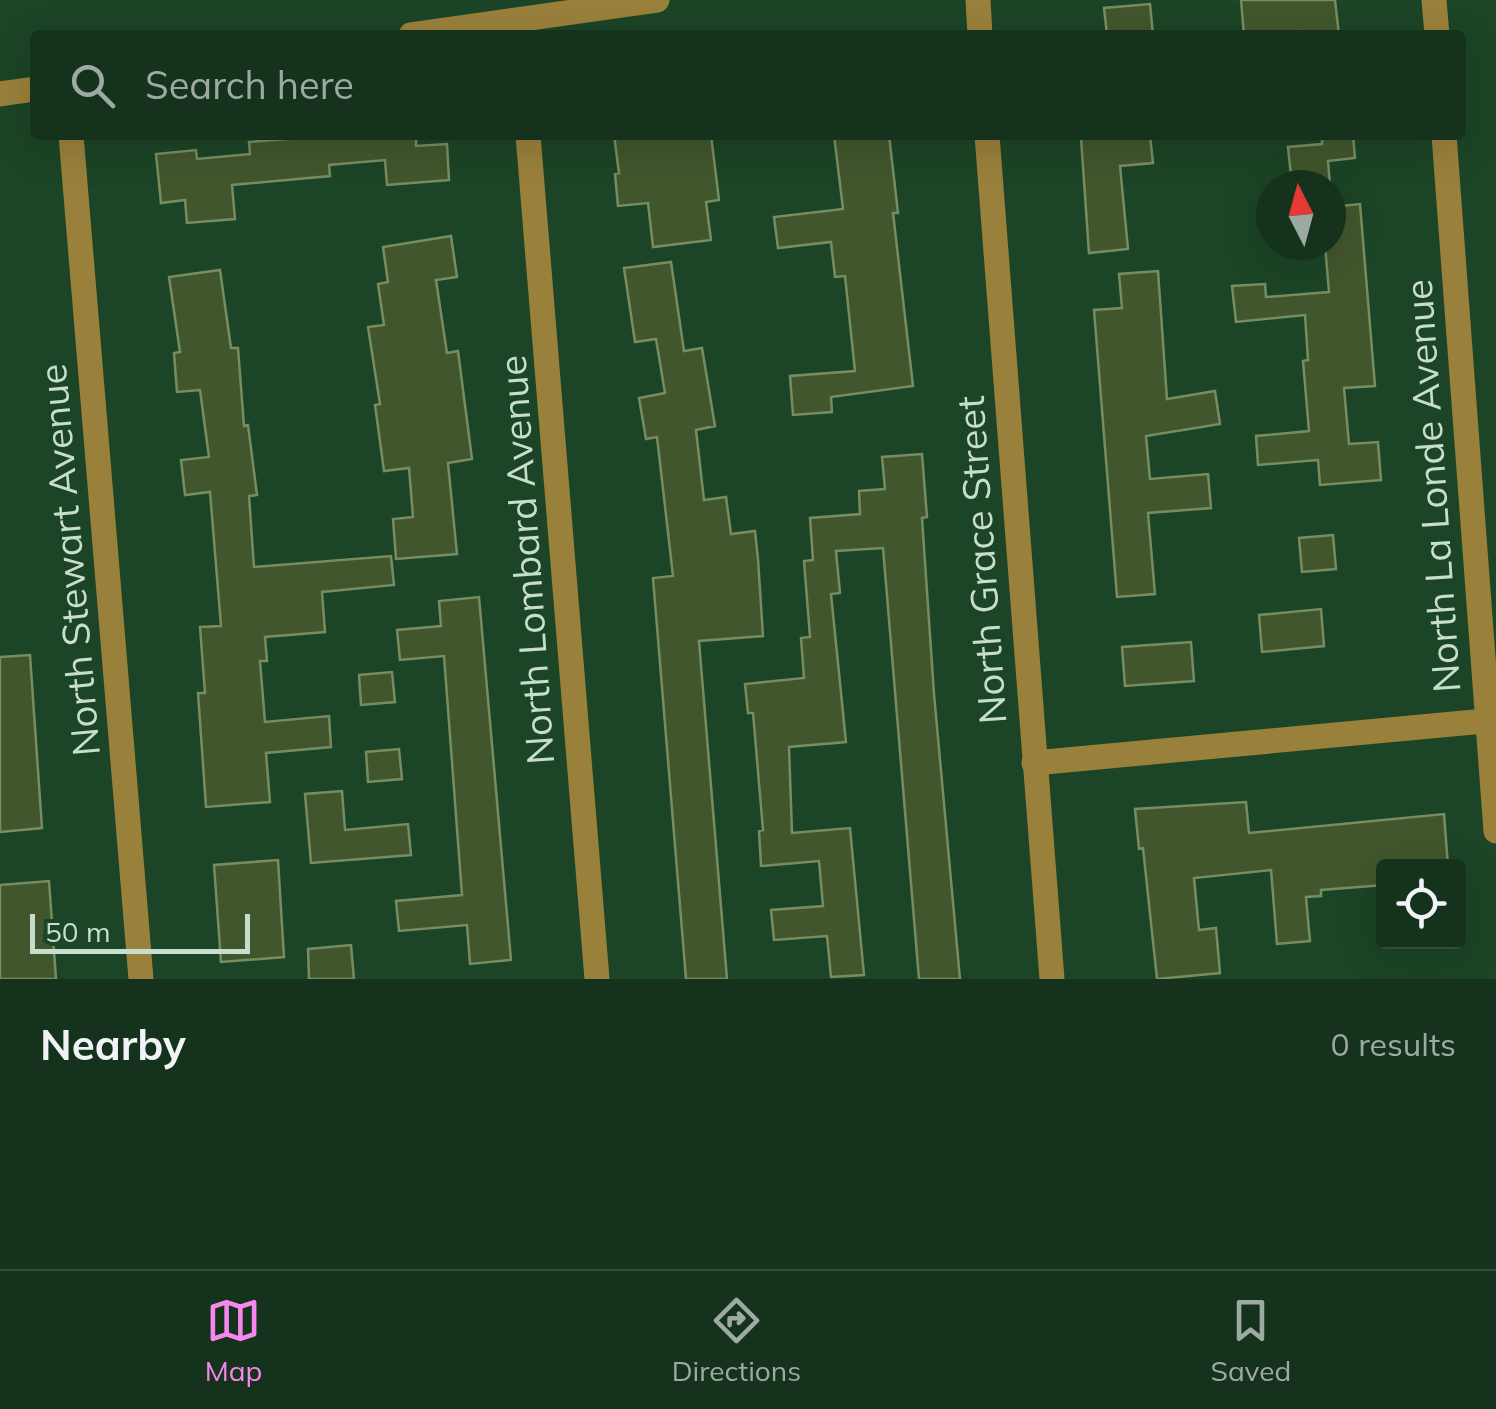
<!DOCTYPE html>
<html lang="en">
<head>
<meta charset="utf-8">
<style>
	body { margin:0; font-family:Mulish,sans-serif; background:#223f29; color:#f1f3f6 }
	.controls { position:absolute; right:30px; bottom:30px; display:grid; overflow:hidden; border-radius:10px; box-shadow:0 10px 40px #0002 }
	.controls button { width:90px; height:90px; display:grid; place-items:center; padding:0; border:0; border-bottom:2px solid #344e3b; background:#15331c; color:#f1f3f6; font:50px sans-serif }
	.compass { position:absolute; left:1256px; top:170px; width:90px; height:90px; border-radius:50%; background:#15331c; box-shadow:0 10px 40px #0002; rotate:354deg }
	.scale { position:absolute; left:30px; bottom:25px; width:220px; box-sizing:border-box; padding-left:10px; border:5px solid #c8decc; border-top:0; font-size:28px; line-height:35px; white-space:nowrap; color:#c8decc; -webkit-text-stroke:8px #1c4426; paint-order:stroke }
	.list { margin:0; padding:0; list-style:none }
	h2 { display:flex; justify-content:space-between; align-items:center; height:130px; margin:0; padding:0 40px; font-size:42px }
	h2 small { font-size:32px; font-weight:400; color:#9daaa3 }
	.icon { flex:none; width:55px; height:55px; fill:none; stroke:currentColor; stroke-width:2; stroke-linecap:round; stroke-linejoin:round }
	.map { position:relative; flex:none; width:1496px; height:979px; overflow:hidden }
	.search { position:absolute; background:#15331c; box-shadow:0 10px 40px #0002; left:30px; right:30px; top:30px; height:110px; display:flex; align-items:center; gap:25px; box-sizing:border-box; padding:0 35px; border-radius:10px; color:#9daaa3; font-size:38px }
	.sheet { height:290px; background:#15331c }
	nav { display:flex; justify-content:space-around; align-items:center; box-sizing:border-box; height:140px; border-top:2px solid #344e3b; background:#15331c; font-size:28px; color:#9daaa3 }
	nav a { display:grid; justify-items:center; gap:5px }
	nav .on { color:#f688ed }
	.map>svg:first-child { display:block }
	.building { fill:#42562d; stroke:#778d61; stroke-width:2.5 }
	.lines { fill:none; stroke-linecap:round; stroke-linejoin:round }
	.minor { stroke:#99803b; stroke-width:25 }
	.labels { text-anchor:middle; dominant-baseline:central; stroke-width:9; stroke-linejoin:round; paint-order:stroke }
	.street-label { font-size:38px; fill:#c8decc; stroke:#1c4426 }
</style>
</head>
<body>
<div class="map">
<svg width="1496" height="979" viewBox="0 0 1496 979">
	<rect width="100%" height="100%" fill="#1c4426"/>
	<path class="building" d="M 1241,0 L 1335,0 L 1339,35 L 1297,35 L 1297,31 L 1244,35 Z
		M 1150,4 L 1153,35 L 1107,35 L 1104,8 Z
		M 340,135 L 416,135 L 416,146 L 447,144 L 449,180 L 387,185 L 385,160 L 329,165 L 330,176 L 232,185 L 235,219 L 187,223 L 185,200 L 161,203 L 156,154 L 196,150 L 197,159 L 250,154 L 249,142 Z
		M 614,135 L 711,135 L 719,200 L 706,202 L 711,240 L 653,247 L 648,203 L 618,206 L 615,174 L 619,173 Z
		M 834,135 L 889,135 L 898,213 L 893,213 L 913,386 L 831,397 L 832,412 L 793,415 L 790,376 L 855,371 L 845,276 L 835,277 L 831,242 L 778,248 L 774,217 L 843,209 Z
		M 1112,135 L 1150,135 L 1153,163 L 1120,166 L 1128,249 L 1089,253 L 1081,138 Z
		M 1322,135 L 1353,135 L 1355,158 L 1328,161 L 1330,185 L 1292,185 L 1288,147 L 1322,144 Z
		M 1360,204 L 1375,386 L 1344,388 L 1349,444 L 1378,442 L 1381,480 L 1320,485 L 1318,460 L 1258,465 L 1256,436 L 1309,431 L 1303,361 L 1308,360 L 1305,315 L 1236,322 L 1232,286 L 1265,284 L 1266,297 L 1329,292 L 1325,245 L 1331,245 L 1331,207 Z
		M 451,236 L 457,277 L 436,280 L 447,353 L 458,351 L 472,459 L 448,463 L 457,554 L 396,559 L 393,519 L 413,517 L 409,468 L 384,471 L 375,405 L 380,404 L 368,327 L 384,325 L 378,284 L 388,282 L 383,247 Z
		M 671,262 L 684,351 L 702,348 L 715,426 L 696,430 L 704,500 L 726,497 L 731,534 L 755,531 L 758,559 L 763,636 L 699,641 L 727,979 L 686,979 L 653,578 L 673,576 L 657,437 L 646,439 L 639,398 L 665,393 L 656,339 L 635,342 L 624,268 Z
		M 220,270 L 231,348 L 238,348 L 244,426 L 248,425 L 257,495 L 249,496 L 254,567 L 391,556 L 394,585 L 322,592 L 325,632 L 265,637 L 267,661 L 260,661 L 265,722 L 329,716 L 331,747 L 266,753 L 270,802 L 206,807 L 198,693 L 205,693 L 200,627 L 221,626 L 210,492 L 185,495 L 181,460 L 209,457 L 200,390 L 177,392 L 174,353 L 180,352 L 169,277 Z
		M 1158,271 L 1167,399 L 1215,391 L 1220,424 L 1146,436 L 1150,479 L 1208,474 L 1211,508 L 1148,513 L 1155,594 L 1117,597 L 1094,310 L 1122,308 L 1119,274 Z
		M 922,454 L 927,517 L 922,518 L 934,694 L 960,979 L 919,979 L 883,548 L 836,551 L 840,593 L 831,594 L 846,742 L 789,747 L 792,833 L 850,828 L 864,975 L 831,977 L 827,936 L 774,940 L 771,910 L 823,906 L 819,861 L 761,866 L 759,831 L 763,830 L 753,713 L 748,713 L 745,684 L 804,678 L 801,638 L 810,637 L 804,561 L 813,560 L 810,518 L 860,514 L 859,491 L 885,489 L 882,457 Z
		M 1333,535 L 1336,569 L 1302,572 L 1299,538 Z
		M 479,597 L 511,960 L 470,964 L 467,925 L 399,931 L 396,901 L 462,895 L 444,656 L 400,660 L 397,630 L 441,626 L 439,601 Z
		M 1321,609 L 1324,646 L 1262,652 L 1259,615 Z
		M 1191,642 L 1194,681 L 1125,686 L 1122,647 Z
		M 30,655 L 42,828 L 0,832 L 0,657 Z
		M 392,672 L 395,702 L 361,705 L 359,675 Z
		M 399,749 L 402,779 L 368,782 L 366,752 Z
		M 342,791 L 345,830 L 408,824 L 411,855 L 311,863 L 305,794 Z
		M 1246,802 L 1249,833 L 1444,814 L 1448,866 L 1384,866 L 1384,885 L 1321,890 L 1321,896 L 1306,897 L 1310,941 L 1277,944 L 1271,870 L 1194,878 L 1199,930 L 1216,928 L 1220,973 L 1157,979 L 1143,848 L 1139,849 L 1135,809 Z
		M 278,860 L 284,957 L 221,962 L 214,865 Z
		M 49,881 L 56,979 L 0,979 L 0,885 Z
		M 351,945 L 354,979 L 309,979 L 308,949 Z"/>
	<g class="lines">
		<path class="minor" d="M 978,0 L 980,35
			M 1434,0 L 1437,35
			M 411,35 L 657,0
			M 0,94 L 35,89
			M 71,135 L 141,979
			M 528,135 L 597,979
			M 987,135 L 1052,979
			M 1444,135 L 1496,831
			M 1034,763 L 1496,720"/>
	</g>
	<g class="labels">
		<g class="street-label">
			<text transform="translate(1432 486) rotate(-94)">North La Londe Avenue</text>
			<text transform="translate(69 560) rotate(-95)">North Stewart Avenue</text>
			<text transform="translate(526 560) rotate(-94)">North Lombard Avenue</text>
			<text transform="translate(981 560) rotate(-94)">North Grace Street</text>
		</g>
	</g>
</svg>
<div class="controls">
<button><svg class="icon" aria-label="locate" viewBox="0 0 24 24"><circle cx="12" cy="12" r="6"/><path d="M12 2v4M12 18v4M2 12h4M18 12h4"/></svg></button>
</div>
<svg class="compass" viewBox="-18 -18 36 36"><path d="M0-13l5 13h-10z" fill="#e53935"/><path d="M0 13l5-13h-10z" fill="#9daaa3"/></svg>
<div class="scale">50 m</div>
<div class="search"><svg class="icon" aria-label="search" viewBox="0 0 24 24"><circle cx="10" cy="10" r="6"/><path d="M15 15l6 6"/></svg>Search here</div>
</div>
<section class="sheet">
<h2>Nearby<small>0 results</small></h2>
<ul class="list">
</ul>
</section>
<nav>
<a class="on"><svg class="icon" aria-label="map" viewBox="0 0 24 24"><path d="M3 6l6-2 6 2 6-2v14l-6 2-6-2-6 2zM9 4v14M15 6v14"/></svg>Map</a>
<a><svg class="icon" aria-label="directions" viewBox="0 0 24 24"><path d="M12 3l9 9-9 9-9-9zM9 14v-3h6M13 9l2 2-2 2"/></svg>Directions</a>
<a><svg class="icon" aria-label="saved" viewBox="0 0 24 24"><path d="M7 4h10v16l-5-4-5 4z"/></svg>Saved</a>
</nav>
</body>
</html>
